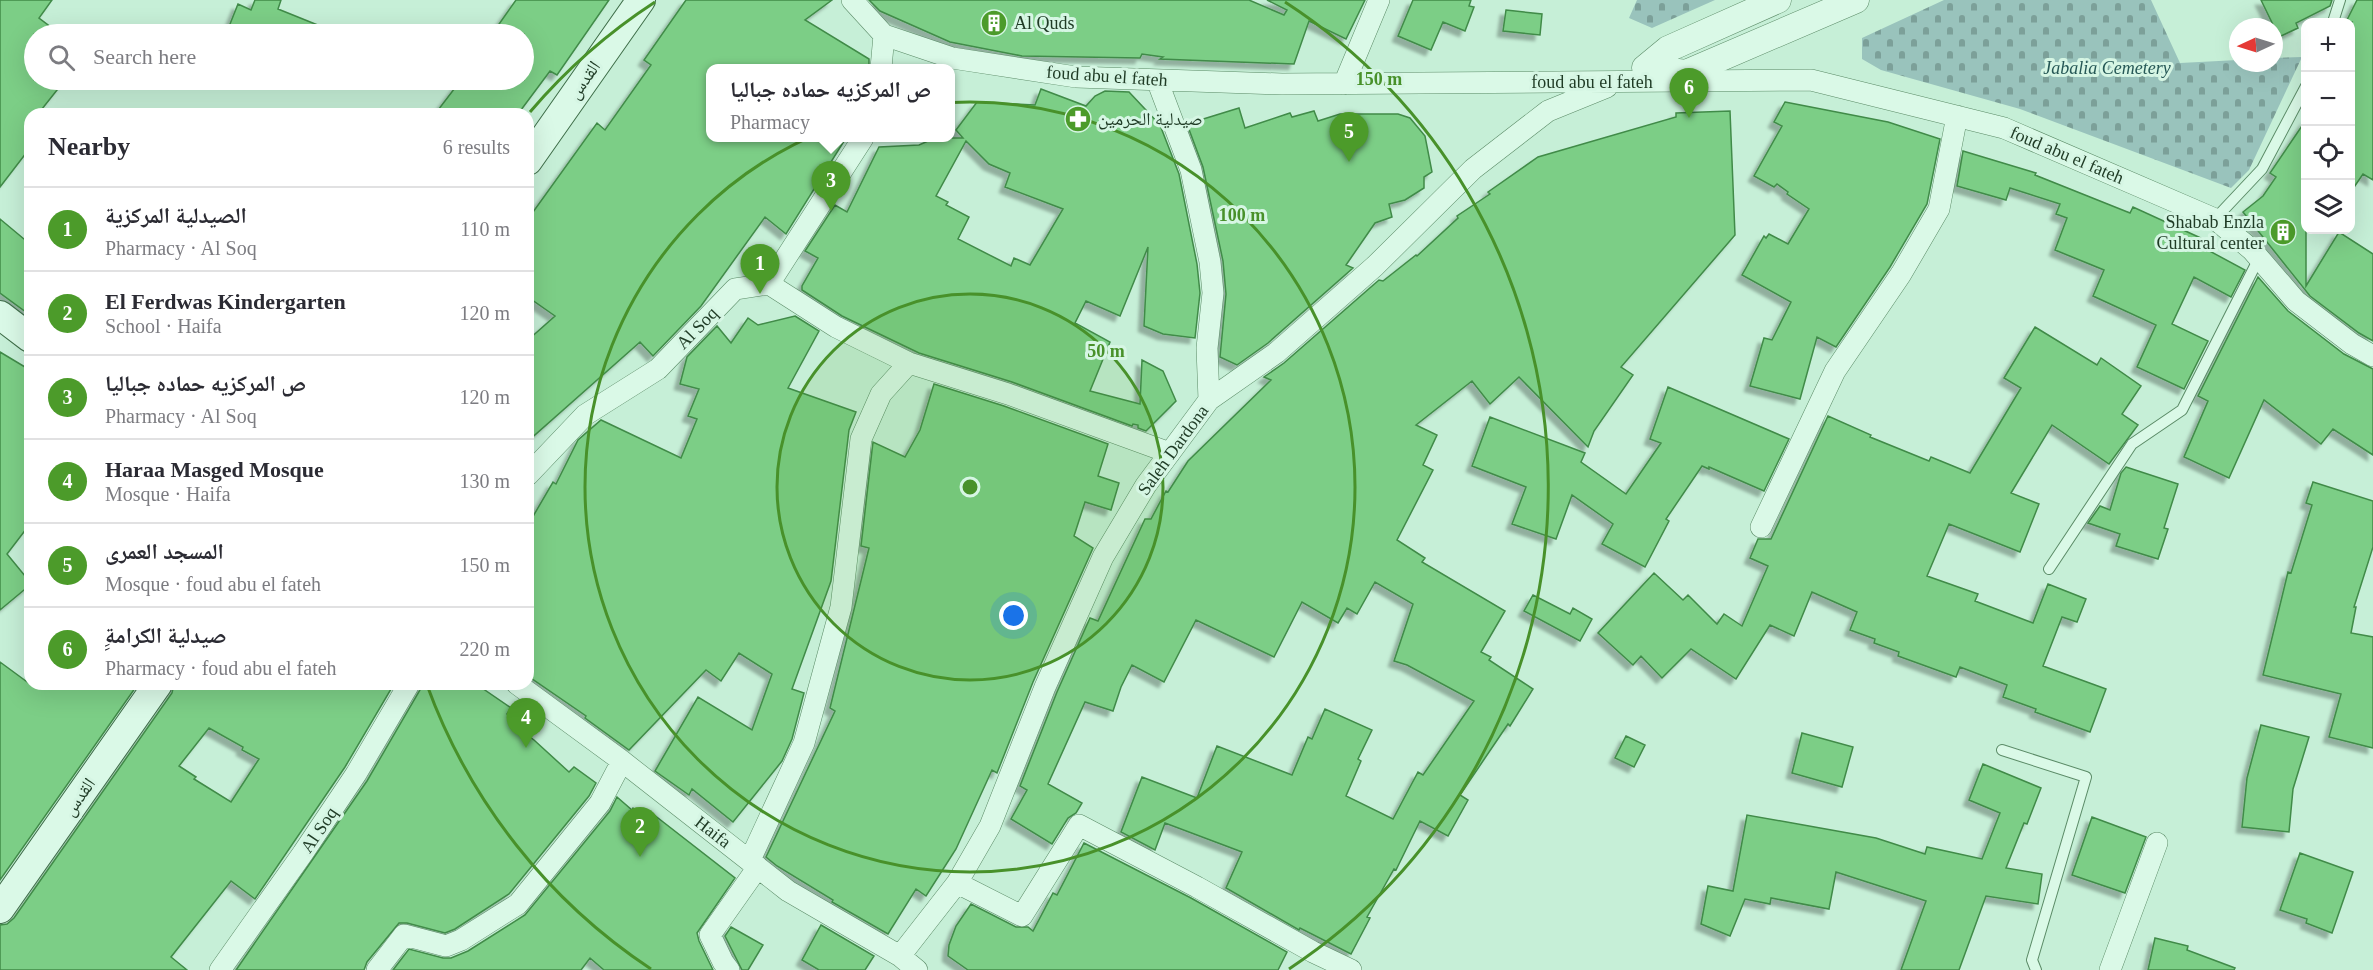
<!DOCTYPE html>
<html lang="en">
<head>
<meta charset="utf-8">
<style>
	body { margin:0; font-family:"Times New Roman","Noto Naskh Arabic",serif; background:#f2f2f3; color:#2b2b33 }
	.controls { position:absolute; right:18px; top:18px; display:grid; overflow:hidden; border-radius:12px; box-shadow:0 6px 24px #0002 }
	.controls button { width:54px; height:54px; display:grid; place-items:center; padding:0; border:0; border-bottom:2px solid #e1e1e2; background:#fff; color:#2b2b33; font:30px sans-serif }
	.compass { position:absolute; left:2229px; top:18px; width:54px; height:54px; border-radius:50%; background:#fff; box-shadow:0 6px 24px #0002; rotate:266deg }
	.you { position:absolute; left:1014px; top:616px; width:21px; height:21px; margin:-15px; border:4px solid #fff; border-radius:50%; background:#1a73e8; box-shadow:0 0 0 9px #1a73e833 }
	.badge { display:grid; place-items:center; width:39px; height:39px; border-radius:50%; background:#4c9b2a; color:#fff; font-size:20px; font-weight:700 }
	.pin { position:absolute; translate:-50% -50px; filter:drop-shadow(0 2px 3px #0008) }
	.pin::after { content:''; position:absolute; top:32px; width:21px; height:18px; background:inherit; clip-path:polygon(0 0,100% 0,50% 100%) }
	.popup { position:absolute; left:706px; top:64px; width:249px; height:78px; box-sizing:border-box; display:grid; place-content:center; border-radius:12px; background:#fff; filter:drop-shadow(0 2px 4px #0005); font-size:20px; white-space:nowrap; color:#7c7c81 }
	.popup b { font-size:22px; color:#2b2b33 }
	.popup::after { content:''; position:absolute; left:50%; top:100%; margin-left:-12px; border:12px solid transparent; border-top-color:#fff }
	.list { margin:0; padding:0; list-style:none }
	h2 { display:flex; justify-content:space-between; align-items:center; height:78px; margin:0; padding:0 24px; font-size:26px }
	h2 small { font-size:20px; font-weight:400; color:#7c7c81 }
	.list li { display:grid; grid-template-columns:39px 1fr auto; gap:18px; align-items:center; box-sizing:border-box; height:84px; padding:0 24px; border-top:2px solid #e1e1e2 }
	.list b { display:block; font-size:22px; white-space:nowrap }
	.list p { margin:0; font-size:20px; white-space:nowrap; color:#7c7c81 }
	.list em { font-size:20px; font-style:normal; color:#7c7c81 }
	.icon { flex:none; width:33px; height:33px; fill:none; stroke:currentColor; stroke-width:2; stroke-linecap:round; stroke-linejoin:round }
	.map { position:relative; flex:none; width:2373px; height:970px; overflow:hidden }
	.search { position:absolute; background:#fff; box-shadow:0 6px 24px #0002; left:24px; top:24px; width:510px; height:66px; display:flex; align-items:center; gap:15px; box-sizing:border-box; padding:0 21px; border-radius:33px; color:#7c7c81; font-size:22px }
	.panel { position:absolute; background:#fff; box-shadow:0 6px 24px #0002; left:24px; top:108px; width:510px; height:582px; border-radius:18px }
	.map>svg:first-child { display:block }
	.cemetery { fill:url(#cemetery-stones) }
	.building { fill:#7cce86; stroke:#418b48; stroke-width:1.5; fill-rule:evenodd; filter:url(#shadow) }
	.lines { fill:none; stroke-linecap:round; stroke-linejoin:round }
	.service-casing { stroke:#5b8b67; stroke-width:12 }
	.minor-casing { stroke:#5b8b67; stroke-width:22 }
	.tertiary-casing { stroke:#5b8b67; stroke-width:27 }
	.secondary-casing { stroke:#3e6d48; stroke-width:30 }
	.service { stroke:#daf9e7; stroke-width:10 }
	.minor { stroke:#daf9e7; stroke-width:21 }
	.tertiary { stroke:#daf9e7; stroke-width:26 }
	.secondary { stroke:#daf9e7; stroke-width:28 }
	.ring { fill:none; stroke:#48912a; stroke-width:3 }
	.labels { text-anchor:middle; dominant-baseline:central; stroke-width:6; stroke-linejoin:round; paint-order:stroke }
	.poi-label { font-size:18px; fill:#1f3b25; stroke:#d6f6e4; text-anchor:start }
	.park-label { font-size:18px; font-style:italic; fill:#265856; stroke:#d6f6e4 }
	.street-label { font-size:18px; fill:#1f3b25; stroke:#d6f6e4 }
	.centre { fill:#48912a; stroke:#d6f6e4; stroke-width:3 }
	.ring-label { font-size:18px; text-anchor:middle; font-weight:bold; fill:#48912a; stroke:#d6f6e4; stroke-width:6; stroke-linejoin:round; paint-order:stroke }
</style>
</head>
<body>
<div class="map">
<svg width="2373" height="970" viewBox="0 0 2373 970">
	<defs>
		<pattern id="cemetery-stones" width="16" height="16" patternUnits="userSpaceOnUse" patternTransform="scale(1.5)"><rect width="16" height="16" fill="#99c3bc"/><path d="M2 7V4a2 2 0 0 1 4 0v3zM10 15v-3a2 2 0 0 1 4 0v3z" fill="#7ca099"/></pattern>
		<filter id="shadow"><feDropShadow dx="-5.5" dy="5.5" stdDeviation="1.5" flood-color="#0004"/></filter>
	</defs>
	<rect width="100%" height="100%" fill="#c6efd7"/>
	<path class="cemetery" d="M 1637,0 L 1715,0 L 1652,28 L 1629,18 Z
		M 1944,0 L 2151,0 L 2180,63 L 2238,60 L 2238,63 L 2274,63 L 2274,58 L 2302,57 L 2249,170 L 2231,188 L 2020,109 L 1881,70 L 1862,59 L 1862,38 Z"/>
	<path class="building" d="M 0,0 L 52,0 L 39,18 L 60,34 L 34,34 L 34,80 L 65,80 L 38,114 L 30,114 L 30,148 L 0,187 Z
		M 255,0 L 281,0 L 278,9 L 340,34 L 226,34 L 238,4 L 251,10 Z
		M 516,0 L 609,0 L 557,75 L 550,71 L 518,114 L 435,114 L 461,80 L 524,80 L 524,34 L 492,34 Z
		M 686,0 L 832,0 L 805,20 L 869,59 L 869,69 L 711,69 L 711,138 L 846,138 L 786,234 L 765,217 L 701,306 L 653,356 L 640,342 L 528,441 L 528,340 L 555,316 L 528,297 L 528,219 L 597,123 L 605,130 L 651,65 L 644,60 Z
		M 869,0 L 1249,0 L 1284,15 L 1287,10 L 1267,0 L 1365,0 L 1346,39 L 1309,21 L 1294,64 L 1160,59 L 1163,57 L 1142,54 L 1140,58 L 1022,56 L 950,42 L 880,11 Z
		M 1413,0 L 1471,0 L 1469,6 L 1474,7 L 1465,31 L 1443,22 L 1431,50 L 1398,36 Z
		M 2261,0 L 2332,0 L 2330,6 L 2296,23 L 2298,28 L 2279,37 Z
		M 2357,0 L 2373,0 L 2373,180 L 2363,174 L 2350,193 L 2350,26 L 2352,22 L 2346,22 Z
		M 1506,10 L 1542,14 L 1540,35 L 1503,31 Z
		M 1041,89 L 1086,106 L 1095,96 L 1105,91 L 1129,92 L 1160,125 L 1179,174 L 1197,264 L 1200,293 L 1195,338 L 1163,334 L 1144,326 L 1148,247 L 1120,316 L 1086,301 L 1075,323 L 1110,342 L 1090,391 L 1140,404 L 1142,360 L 1163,371 L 1176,401 L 1146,431 L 1138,428 L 1138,425 L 1133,424 L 1132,426 L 1012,382 L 919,353 L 842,316 L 802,290 L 802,286 L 818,258 L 805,251 L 835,205 L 847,212 L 879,147 L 919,145 L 935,138 L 963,138 L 956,130 L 977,102 L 1035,105 ZM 966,141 L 989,164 L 1010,173 L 1005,187 L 1063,209 L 1030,265 L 1014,258 L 1011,266 L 958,239 L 969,217 L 946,205 L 948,202 L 936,196 Z
		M 1785,102 L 1888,122 L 1940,139 L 1927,204 L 1890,267 L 1836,347 L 1817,337 L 1800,399 L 1750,386 L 1764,338 L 1772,340 L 1791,302 L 1742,275 L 1764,236 L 1766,238 L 1769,234 L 1788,244 L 1809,209 L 1787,194 L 1788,192 L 1777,184 L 1774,187 L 1754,176 L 1782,126 L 1774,122 Z
		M 1239,108 L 1245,128 L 1290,113 L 1292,117 L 1314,111 L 1318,121 L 1340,114 L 1398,114 L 1410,118 L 1425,136 L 1432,172 L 1424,177 L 1424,188 L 1405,200 L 1389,204 L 1392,217 L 1375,223 L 1346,265 L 1353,268 L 1268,343 L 1237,365 L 1220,357 L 1226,294 L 1223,261 L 1203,167 L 1187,124 Z
		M 1730,111 L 1735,235 L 1621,367 L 1633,375 L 1594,431 L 1588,447 L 1519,377 L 1490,404 L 1472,381 L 1416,425 L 1437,435 L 1423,465 L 1433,470 L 1397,540 L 1425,558 L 1422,562 L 1505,611 L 1481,652 L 1491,657 L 1489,660 L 1533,689 L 1510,726 L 1508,724 L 1460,795 L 1468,800 L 1448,836 L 1420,821 L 1396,870 L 1394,869 L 1367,917 L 1370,918 L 1351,954 L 1300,928 L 1299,930 L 1226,888 L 1242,852 L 1165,823 L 1155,850 L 1121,832 L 1142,777 L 1197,798 L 1217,746 L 1292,775 L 1308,737 L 1312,739 L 1325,709 L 1372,730 L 1358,759 L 1361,761 L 1346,796 L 1393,819 L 1418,772 L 1423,775 L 1474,701 L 1407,665 L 1394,661 L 1413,604 L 1375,582 L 1357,614 L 1347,608 L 1338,623 L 1302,602 L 1274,657 L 1196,620 L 1164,682 L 1132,665 L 1121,687 L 1113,711 L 1085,702 L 1048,784 L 1082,803 L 1076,813 L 1068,818 L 1052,844 L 1011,819 L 1027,790 L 1020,786 L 1057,692 L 1090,618 L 1098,621 L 1145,519 L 1151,519 L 1166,491 L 1168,492 L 1188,461 L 1271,380 L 1264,377 L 1284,363 L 1379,280 L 1383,281 L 1416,255 L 1417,256 L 1458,218 L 1457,216 L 1490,194 L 1488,192 L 1538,157 L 1676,117 L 1676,113 Z
		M 2306,120 L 2306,286 L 2339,232 L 2373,254 L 2373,341 L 2359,333 L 2310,296 L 2243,212 L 2263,196 L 2276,177 L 2270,173 Z
		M 1963,151 L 2036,173 L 2035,175 L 2130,213 L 2133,207 L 2205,240 L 2202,247 L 2245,270 L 2231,297 L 2194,277 L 2172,324 L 2208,341 L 2184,389 L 2137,367 L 2156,325 L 2093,296 L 2104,270 L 2055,250 L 2067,218 L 2056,214 L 2060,204 L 2010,188 L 2006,200 L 1957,186 Z
		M 0,219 L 30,244 L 30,315 L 0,293 Z
		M 2258,277 L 2288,311 L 2344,354 L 2373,369 L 2373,455 L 2333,429 L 2321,444 L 2264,400 L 2229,478 L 2184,457 L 2208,401 L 2198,396 Z
		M 795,316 L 819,331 L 788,388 L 856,412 L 849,430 L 831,581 L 792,689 L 804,693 L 792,739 L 782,761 L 733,822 L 692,789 L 689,795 L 655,771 L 698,697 L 752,730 L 772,674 L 739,653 L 721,681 L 706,670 L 629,750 L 585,718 L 586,716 L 528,676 L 528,525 L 553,482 L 556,484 L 578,440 L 601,420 L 681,458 L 697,419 L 688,416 L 699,389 L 680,384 L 687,357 L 717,326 L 731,343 L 748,318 L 758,325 Z
		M 2035,327 L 2097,365 L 2101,358 L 2141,386 L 2122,414 L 2138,425 L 2109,464 L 2052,425 L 2011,493 L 2039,504 L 2020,552 L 1949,524 L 1927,576 L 1978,594 L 1975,601 L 2033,623 L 2048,584 L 2086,599 L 2077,622 L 2062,617 L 2043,666 L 2106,689 L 2090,732 L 2035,712 L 2036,709 L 2003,697 L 2007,685 L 1960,667 L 1956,677 L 1898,656 L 1899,652 L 1874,643 L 1875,639 L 1850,630 L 1857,612 L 1812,592 L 1794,636 L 1770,625 L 1736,679 L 1691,649 L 1662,678 L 1641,656 L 1633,665 L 1598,633 L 1654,573 L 1683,600 L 1688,595 L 1717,624 L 1724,614 L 1742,626 L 1768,566 L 1750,558 L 1758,539 L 1771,539 L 1828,416 L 1871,435 L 1870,437 L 1929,461 L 1931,457 L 1970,473 L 2021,388 L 2004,378 Z
		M 0,352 L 30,370 L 30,524 L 7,554 L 30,582 L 30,585 L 0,610 Z
		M 934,384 L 1004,406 L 1108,444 L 1098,476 L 1119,483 L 1111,510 L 1085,502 L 1074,536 L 1093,548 L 1033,682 L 997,773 L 992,770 L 956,849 L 940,874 L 926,896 L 916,889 L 888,934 L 832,902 L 833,900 L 777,866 L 766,857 L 835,711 L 830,708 L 869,548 L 861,546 L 873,442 L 905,457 L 920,430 Z
		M 1668,387 L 1789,439 L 1764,491 L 1709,467 L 1709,469 L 1702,466 L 1666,519 L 1669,521 L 1645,567 L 1602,544 L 1613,524 L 1572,495 L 1556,539 L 1512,524 L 1526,487 L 1472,466 L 1490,417 L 1585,453 L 1581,462 L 1626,494 L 1661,443 L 1650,439 Z
		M 2126,467 L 2178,484 L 2164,528 L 2168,529 L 2158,559 L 2116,546 L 2120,534 L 2088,523 L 2100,506 L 2110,510 L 2121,473 Z
		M 2313,482 L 2373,501 L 2373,547 L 2354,607 L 2356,607 L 2351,633 L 2373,637 L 2373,748 L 2329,737 L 2341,694 L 2263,675 L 2288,572 L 2291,573 L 2312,505 L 2306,503 Z
		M 1533,595 L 1570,614 L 1573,608 L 1592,619 L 1580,641 L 1524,611 Z
		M 0,662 L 30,684 L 138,684 L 0,880 Z
		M 174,684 L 394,684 L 345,767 L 255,899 L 231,881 L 171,957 L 187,970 L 0,970 L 0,925 L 7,924 L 14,918 L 172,693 ZM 209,728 L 243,747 L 242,750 L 259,759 L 231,802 L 194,779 L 196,777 L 179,766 Z
		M 422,684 L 476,684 L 511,708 L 507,714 L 512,719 L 510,722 L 534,740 L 569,772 L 574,767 L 596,783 L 589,796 L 509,894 L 455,929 L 445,933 L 407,923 L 399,923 L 367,962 L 364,970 L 236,970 L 367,781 L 420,690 Z
		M 2261,725 L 2309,737 L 2293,789 L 2289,832 L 2242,827 L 2247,778 Z
		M 1802,733 L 1853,747 L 1842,787 L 1792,773 Z
		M 1626,736 L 1645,745 L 1634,767 L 1615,758 Z
		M 1983,764 L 2041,788 L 2027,824 L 2024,823 L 2006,868 L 2042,874 L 2038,904 L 1986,896 L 1959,970 L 1901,970 L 1926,901 L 1836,872 L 1829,909 L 1771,898 L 1770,904 L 1745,899 L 1730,936 L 1701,924 L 1708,886 L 1733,891 L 1747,815 L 1876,838 L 1925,854 L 1927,847 L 1982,859 L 2000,813 L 1969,800 Z
		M 617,797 L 632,810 L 633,808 L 645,816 L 649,811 L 735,878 L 697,933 L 699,941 L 713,970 L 604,970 L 590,958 L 581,970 L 393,970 L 409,949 L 443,958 L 451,958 L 468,951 L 525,915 L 610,811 Z
		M 2092,817 L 2146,837 L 2125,893 L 2072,875 Z
		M 1084,843 L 1191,898 L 1287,952 L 1278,970 L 968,970 L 948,956 L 949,945 L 956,926 L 971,904 L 1016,927 L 1028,927 L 1033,931 L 1053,893 L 1057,895 Z
		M 2300,853 L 2353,872 L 2332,933 L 2306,923 L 2307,919 L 2280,910 Z
		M 821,925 L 874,956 L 865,970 L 819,970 L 802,960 Z
		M 731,927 L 763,945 L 748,970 L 742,970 L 725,936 Z
		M 2155,938 L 2188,946 L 2187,950 L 2235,968 L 2234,970 L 2148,970 Z"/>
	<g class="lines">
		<defs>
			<path id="service" d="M 2333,22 L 2340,0
				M 2215,219 L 2262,169 L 2306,86
				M 2049,569 L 2132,444 L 2182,410 L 2259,258
				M 2002,750 L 2086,777 L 2032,960 L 2036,970"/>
			<path id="minor" d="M 852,0 L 884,35
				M 881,68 L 884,35 L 952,58 L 1076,77 L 1282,84 L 1811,80 L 2004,128 L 2215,219 L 2252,250 L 2296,301 L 2352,344 L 2373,356
				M 1157,80 L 1191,170 L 1210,262 L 1213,293 L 1207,348 L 1209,400
				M 1344,84 L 1379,0
				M 909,363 L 1008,394 L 1170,453
				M 528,475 L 585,415 L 658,369 L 735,289 L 769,284 L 863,138
				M 1761,527 L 1835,371 L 1901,274 L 1939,209 L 1957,116
				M 517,684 L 622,761 L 788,891 L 900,956 L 917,970
				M 750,860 L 804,743 L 841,607 L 861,439 L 881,394 L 909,363 L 836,327 L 769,284
				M 957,883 L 1022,916 L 1079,825 L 1197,887 L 1313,952 L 1351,970
				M 900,956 L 957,883 L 990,826 L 1045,687 L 1103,557 L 1146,485 L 1209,400 L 1276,353 L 1375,266 L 1473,169 L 1548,111 L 1607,87
				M 220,970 L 303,853 L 356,774 L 409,684
				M 377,970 L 404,935 L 446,946 L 461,940 L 518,904 L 600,803 L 622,761
				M 729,970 L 723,962 L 710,935 L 758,867
				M 2110,970 L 2157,843"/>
			<path id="tertiary" d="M 1645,68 L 1686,73 L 1856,0
				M 1645,68 L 1668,49 L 1778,0"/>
			<path id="secondary" d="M 528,161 L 641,0
				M 0,315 L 30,338
				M 0,909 L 158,684"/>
		</defs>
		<use href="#service" class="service-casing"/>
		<use href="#minor" class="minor-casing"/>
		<use href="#tertiary" class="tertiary-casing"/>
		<use href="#secondary" class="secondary-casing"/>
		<use href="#service" class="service"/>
		<use href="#minor" class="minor"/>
		<use href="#tertiary" class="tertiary"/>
		<use href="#secondary" class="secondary"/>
	</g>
	<circle cx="970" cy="487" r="193" fill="#48912a" fill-opacity=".12"/>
	<g class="ring">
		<circle cx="970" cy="487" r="193"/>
		<circle cx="970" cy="487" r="385"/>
		<path d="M651 969A578 578 0 0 1 427 685M530 112A578 578 0 0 1 655 2M1285 2A578 578 0 0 1 1289 969"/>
	</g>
	<defs>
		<symbol id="building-disc" viewBox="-11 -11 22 22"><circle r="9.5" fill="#4c9b2a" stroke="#d6f6e4"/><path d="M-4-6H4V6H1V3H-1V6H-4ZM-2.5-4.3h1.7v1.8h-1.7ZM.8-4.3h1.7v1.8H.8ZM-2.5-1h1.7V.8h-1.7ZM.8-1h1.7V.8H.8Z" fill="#fff"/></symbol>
		<symbol id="pharmacy-disc" viewBox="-11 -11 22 22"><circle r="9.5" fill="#4c9b2a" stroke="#d6f6e4"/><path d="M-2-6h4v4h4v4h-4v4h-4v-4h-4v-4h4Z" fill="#fff"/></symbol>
	</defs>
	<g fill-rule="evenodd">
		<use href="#building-disc" x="979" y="8" width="30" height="30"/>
		<use href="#pharmacy-disc" x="1063" y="104" width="30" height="30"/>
		<use href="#building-disc" x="2268" y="217" width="30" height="30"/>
	</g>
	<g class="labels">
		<g class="poi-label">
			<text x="1014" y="23">Al Quds</text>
			<text x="1098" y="119">صيدلية الحرمين</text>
			<text x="2264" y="222" text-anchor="end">Shabab Enzla<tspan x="2264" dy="21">Cultural center</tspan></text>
		</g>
		<g class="park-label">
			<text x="2107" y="68">Jabalia Cemetery</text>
		</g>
		<g class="street-label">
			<text transform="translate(1107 76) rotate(4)">foud abu el fateh</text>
			<text transform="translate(584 80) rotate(-55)">القدس</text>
			<text x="1592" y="82">foud abu el fateh</text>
			<text transform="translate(2067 155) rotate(23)">foud abu el fateh</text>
			<text transform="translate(697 328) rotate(-46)">Al Soq</text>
			<text transform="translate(1173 450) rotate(-54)">Saleh Dardona</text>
			<text transform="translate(79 797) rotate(-55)">القدس</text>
			<text transform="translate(319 830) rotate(-56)">Al Soq</text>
			<text transform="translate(713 832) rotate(38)">Haifa</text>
		</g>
	</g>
	<circle cx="970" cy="487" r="9" class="centre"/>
	<g class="ring-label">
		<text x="1379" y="85">150 m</text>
		<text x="1242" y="221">100 m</text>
		<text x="1106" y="357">50 m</text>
	</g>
</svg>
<div class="controls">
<button>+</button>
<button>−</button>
<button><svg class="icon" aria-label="locate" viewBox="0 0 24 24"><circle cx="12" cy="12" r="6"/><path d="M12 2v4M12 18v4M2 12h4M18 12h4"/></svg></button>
<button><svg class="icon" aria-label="layers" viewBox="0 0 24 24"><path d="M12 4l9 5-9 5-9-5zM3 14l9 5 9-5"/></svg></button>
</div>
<svg class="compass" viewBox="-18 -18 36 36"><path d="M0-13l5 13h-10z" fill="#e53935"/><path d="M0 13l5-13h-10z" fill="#7c7c81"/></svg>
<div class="you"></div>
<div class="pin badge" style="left:760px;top:294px">1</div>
<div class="pin badge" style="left:640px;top:857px">2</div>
<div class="pin badge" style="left:831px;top:211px">3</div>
<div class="popup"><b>ص المركزيه حماده جباليا</b>Pharmacy</div>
<div class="pin badge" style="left:526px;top:748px">4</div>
<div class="pin badge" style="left:1349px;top:162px">5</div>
<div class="pin badge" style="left:1689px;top:118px">6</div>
<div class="search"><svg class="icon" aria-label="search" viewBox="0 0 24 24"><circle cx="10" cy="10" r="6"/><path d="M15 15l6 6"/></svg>Search here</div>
<section class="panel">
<h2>Nearby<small>6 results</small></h2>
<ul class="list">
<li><span class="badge">1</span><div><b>الصيدلية المركزية</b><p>Pharmacy · Al Soq</p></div><em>110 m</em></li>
<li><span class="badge">2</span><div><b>El Ferdwas Kindergarten</b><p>School · Haifa</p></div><em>120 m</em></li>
<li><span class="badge">3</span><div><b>ص المركزيه حماده جباليا</b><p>Pharmacy · Al Soq</p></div><em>120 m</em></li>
<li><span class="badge">4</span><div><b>Haraa Masged Mosque</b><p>Mosque · Haifa</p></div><em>130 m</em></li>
<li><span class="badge">5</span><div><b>المسجد العمرى</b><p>Mosque · foud abu el fateh</p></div><em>150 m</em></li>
<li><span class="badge">6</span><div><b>ِِصيدلية الكرامة</b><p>Pharmacy · foud abu el fateh</p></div><em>220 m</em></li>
</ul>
</section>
</div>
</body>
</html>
